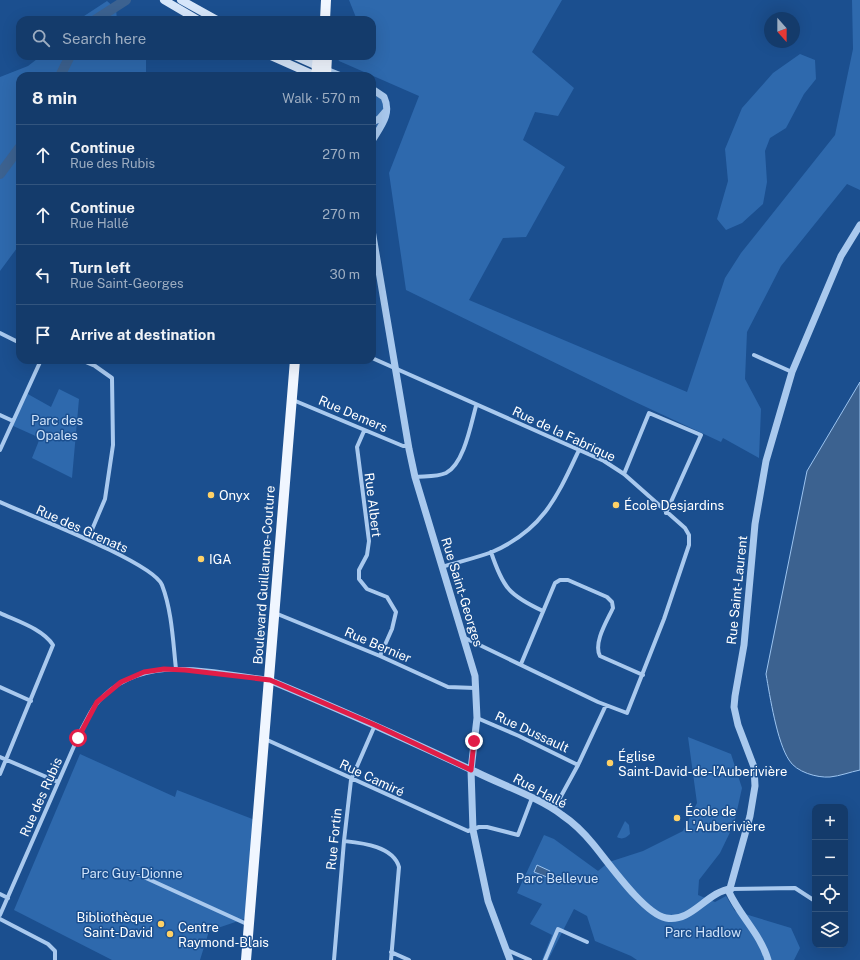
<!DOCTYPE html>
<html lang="en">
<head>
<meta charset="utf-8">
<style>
	body { margin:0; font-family:"Public Sans",sans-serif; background:#214673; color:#f1f3f6 }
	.controls { position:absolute; right:12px; bottom:12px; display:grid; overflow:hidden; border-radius:8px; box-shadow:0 4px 16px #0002 }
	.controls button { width:36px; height:36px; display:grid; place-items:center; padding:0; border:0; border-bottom:1px solid #33557e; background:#143b6b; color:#f1f3f6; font:20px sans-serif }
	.compass { position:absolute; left:764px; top:12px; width:36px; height:36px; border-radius:50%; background:#143b6b; box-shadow:0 4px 16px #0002; rotate:159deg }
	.stop { position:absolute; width:12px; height:12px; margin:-9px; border:3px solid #e11d48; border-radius:50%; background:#fff }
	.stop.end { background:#e11d48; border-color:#fff; box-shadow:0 1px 4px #0008 }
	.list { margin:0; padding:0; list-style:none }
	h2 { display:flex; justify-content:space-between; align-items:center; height:52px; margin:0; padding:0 16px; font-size:17px }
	h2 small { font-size:13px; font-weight:400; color:#9dadc1 }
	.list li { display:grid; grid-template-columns:26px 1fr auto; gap:12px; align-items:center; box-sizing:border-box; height:60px; padding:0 16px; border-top:1px solid #33557e }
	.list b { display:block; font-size:15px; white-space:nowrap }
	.list p { margin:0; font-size:13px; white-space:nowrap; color:#9dadc1 }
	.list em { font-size:13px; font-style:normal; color:#9dadc1 }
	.icon { flex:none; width:22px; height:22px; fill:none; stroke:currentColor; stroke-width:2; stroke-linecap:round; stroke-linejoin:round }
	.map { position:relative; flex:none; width:860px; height:960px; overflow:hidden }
	.search { position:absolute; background:#143b6b; box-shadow:0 4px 16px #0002; left:16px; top:16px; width:360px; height:44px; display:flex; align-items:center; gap:10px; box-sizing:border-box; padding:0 14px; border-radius:12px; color:#9dadc1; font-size:15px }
	.panel { position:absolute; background:#143b6b; box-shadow:0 4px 16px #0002; left:16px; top:72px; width:360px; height:292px; border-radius:12px }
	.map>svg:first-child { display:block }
	.green { fill:#2e69ad }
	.water { fill:#3c6290; stroke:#9cc4f0 }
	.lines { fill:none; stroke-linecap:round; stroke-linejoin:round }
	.river { stroke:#3c6290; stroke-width:10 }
	.minor { stroke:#a9c9ee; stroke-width:4 }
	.tertiary { stroke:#a9c9ee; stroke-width:7 }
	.secondary { stroke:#d6e6fa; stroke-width:8 }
	.primary { stroke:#f0f6ff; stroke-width:10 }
	.route { stroke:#e11d48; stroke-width:5 }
	.poi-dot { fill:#ffd166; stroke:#1b4f8f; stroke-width:1.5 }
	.labels { text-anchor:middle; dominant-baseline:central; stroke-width:3; stroke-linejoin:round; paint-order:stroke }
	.street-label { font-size:13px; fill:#fff; stroke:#1b4f8f }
	.park-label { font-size:13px; fill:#cfe3fa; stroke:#1b4f8f }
	.poi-label { font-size:13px; fill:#fff; stroke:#1b4f8f; text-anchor:start }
</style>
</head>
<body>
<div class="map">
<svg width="860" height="960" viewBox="0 0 860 960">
	<rect width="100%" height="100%" fill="#1b4f8f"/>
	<path class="green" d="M 349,0 L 562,0 L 532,52 L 574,88 L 558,116 L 535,112 L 523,140 L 565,167 L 526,237 L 503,238 L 469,300 L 687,392 L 725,278 L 741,253 L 835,135 L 853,49 L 852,0 L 860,0 L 860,190 L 847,184 L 781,266 L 747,332 L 745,379 L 761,409 L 759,458 L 723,438 L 721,442 L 631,400 L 406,290 L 389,173 L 419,96 L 339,61 L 336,56 L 372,56 L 372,20 L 357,20 Z
		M 107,1 L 116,9 L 117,20 L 78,20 Z
		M 800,54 L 815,60 L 816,79 L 804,94 L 786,128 L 770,138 L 765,151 L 767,182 L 763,204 L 742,223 L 726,230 L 717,219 L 728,181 L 725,149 L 742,108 L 773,73 Z
		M 41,56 L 146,56 L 146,76 L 116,74 L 114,76 L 20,76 L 20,244 L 0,271 L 0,77 L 28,66 Z
		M 372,89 L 387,104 L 372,141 Z
		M 59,389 L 79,399 L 72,478 L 32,458 L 40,438 L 11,425 L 26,393 L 51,407 Z
		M 688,737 L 731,754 L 742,788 L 734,824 L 720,853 L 699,880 L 698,895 L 715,902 L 726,896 L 735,911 L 791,928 L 800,948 L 794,960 L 637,960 L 631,956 L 595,941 L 587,916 L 574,909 L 548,960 L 542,960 L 552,935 L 530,924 L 542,904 L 517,893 L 544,835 L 554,839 L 598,871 L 609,862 L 643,851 L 683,831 L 697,803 Z
		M 80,754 L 175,797 L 177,790 L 255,820 L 247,918 L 209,931 L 200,960 L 112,960 L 14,910 Z
		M 625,821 L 629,825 L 630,834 C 626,838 622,840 617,837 Z"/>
	<path class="water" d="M 860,382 L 860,770 C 850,772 840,776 830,777 C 817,778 796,772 789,760 C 777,742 770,697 766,674 L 807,471 Z
		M 537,865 L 550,871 L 547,877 L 534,872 Z"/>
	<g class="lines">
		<path class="river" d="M 95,20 L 126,0
			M 60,76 L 70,56
			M 0,174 L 20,147"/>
		<path class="minor" d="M 0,333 L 20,343
			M 754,355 L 792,372
			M 372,358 L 604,461 L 624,474 L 685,528 L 689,535 L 689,545 L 664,619 L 627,713 L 598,702 L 465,638
			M 81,360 L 95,366 L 112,378 L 113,445 L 105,499 L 88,539
			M 293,400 L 403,446 L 408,446
			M 0,415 L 13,421
			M 364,431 L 357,447 L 369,541 L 367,555 L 359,570 L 359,579 L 367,589 L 387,597 L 396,612 L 392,629 L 380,656
			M 0,450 L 41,360
			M 624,474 L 649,413 L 701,435 L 666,513
			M 415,477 C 425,476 437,477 446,473 C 464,464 471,424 476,406
			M 0,502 C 28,515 153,562 162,585 C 172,611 173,642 176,669
			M 491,552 C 503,588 509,595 543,611
			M 442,567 C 458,562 476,558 492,552 C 543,530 557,497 579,450
			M 0,613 C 17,621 43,629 53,645 L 0,774
			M 275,613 L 380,656 L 448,687 L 475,688
			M 521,664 L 555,583 L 560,580 L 568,580 L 607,597 L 612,602 L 613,608 C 607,621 593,643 600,656 L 643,675
			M 0,687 L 31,701
			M 477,718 L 519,736 L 578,765
			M 265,739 L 468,831 L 479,827 L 487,827 L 518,835 L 532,798
			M 0,757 L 58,782
			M 554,809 L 578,765 L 606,705
			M 344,841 C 362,843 393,846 399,867 L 391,960
			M 135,873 L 249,925
			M 731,889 L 795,888 L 815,901
			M 0,894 L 8,898
			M 0,915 L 82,728 C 87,720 91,709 98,702 C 140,652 214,672 269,679
			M 0,919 L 48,944 L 55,951 L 55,960
			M 507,950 L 530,960
			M 391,952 L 409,960
			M 334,960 L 344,841 L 351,780 L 375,725
			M 545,960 L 558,929 L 587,942"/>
		<path class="tertiary" d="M 326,70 L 341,76
			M 372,89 L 384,97 C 392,114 381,126 372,141
			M 372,122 L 379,119 L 385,112
			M 372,230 L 409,449 L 415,477 L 475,676 L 477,718 L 471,770 L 473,830 L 488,901 L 510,960
			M 269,680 C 339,709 408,740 476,772 C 502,785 540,798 562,815 C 574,823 584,833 593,844 C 608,862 644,914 666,918 C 692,923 707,891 731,889
			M 768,960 C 761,935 740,916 729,892 L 750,816 L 755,786 L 754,767 L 738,725 L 734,707 L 735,696 L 744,645 L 755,524 L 766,461 L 792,372 L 841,256 L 860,225"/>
		<path class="secondary" d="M 164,0 L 198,20
			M 181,0 L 217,20
			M 271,56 L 316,76
			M 295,56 L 322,68"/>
		<path class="primary" d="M 325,20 L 326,0
			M 316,76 L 318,56
			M 326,76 L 327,56
			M 246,960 L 295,360"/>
	</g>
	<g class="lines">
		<path class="route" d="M 78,738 L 97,702 L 121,682 L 144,672 L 164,669 L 185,670 L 270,680 L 375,725 L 471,770 L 474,741"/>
	</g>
	<g class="poi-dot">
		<circle cx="211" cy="495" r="4"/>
		<circle cx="616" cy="505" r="4"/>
		<circle cx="201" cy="559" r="4"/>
		<circle cx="610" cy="763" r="4"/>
		<circle cx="677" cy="818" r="4"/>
		<circle cx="161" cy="924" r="4"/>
		<circle cx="170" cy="934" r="4"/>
	</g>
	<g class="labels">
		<g class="street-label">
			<text transform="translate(353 414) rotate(23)">Rue Demers</text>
			<text transform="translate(564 434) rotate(25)">Rue de la Fabrique</text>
			<text transform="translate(373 505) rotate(83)">Rue Albert</text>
			<text transform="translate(82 529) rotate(24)">Rue des Grenats</text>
			<text transform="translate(264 575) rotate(-86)">Boulevard Guillaume-Couture</text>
			<text transform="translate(737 590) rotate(-84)">Rue Saint-Laurent</text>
			<text transform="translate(462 592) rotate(73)">Rue Saint-Georges</text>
			<text transform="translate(378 645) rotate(23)">Rue Bernier</text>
			<text transform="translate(532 732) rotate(25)">Rue Dussault</text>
			<text transform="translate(372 778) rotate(25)">Rue Camiré</text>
			<text transform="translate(540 791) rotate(28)">Rue Hallé</text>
			<text transform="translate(41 797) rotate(-66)">Rue des Rubis</text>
			<text transform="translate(334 839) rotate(-84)">Rue Fortin</text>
		</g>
		<g class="park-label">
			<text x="57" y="420">Parc des<tspan x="57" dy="15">Opales</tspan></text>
			<text x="132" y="873">Parc Guy-Dionne</text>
			<text x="557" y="878">Parc Bellevue</text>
			<text x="703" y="932">Parc Hadlow</text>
		</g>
		<g class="poi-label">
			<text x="219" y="495">Onyx</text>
			<text x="624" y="505">École Desjardins</text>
			<text x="209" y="559">IGA</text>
			<text x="618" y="756">Église<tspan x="618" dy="15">Saint-David-de-l’Auberivière</tspan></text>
			<text x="685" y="811">École de<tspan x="685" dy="15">L'Auberivière</tspan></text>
			<text x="153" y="917" text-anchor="end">Bibliothèque<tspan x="153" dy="15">Saint-David</tspan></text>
			<text x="178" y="927">Centre<tspan x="178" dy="15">Raymond-Blais</tspan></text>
		</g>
	</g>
</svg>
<div class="controls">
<button>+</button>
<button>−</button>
<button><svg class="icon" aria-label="locate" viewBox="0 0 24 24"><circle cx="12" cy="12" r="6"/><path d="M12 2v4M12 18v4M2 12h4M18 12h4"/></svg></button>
<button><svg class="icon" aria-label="layers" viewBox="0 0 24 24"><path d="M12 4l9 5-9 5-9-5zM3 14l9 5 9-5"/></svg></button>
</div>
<svg class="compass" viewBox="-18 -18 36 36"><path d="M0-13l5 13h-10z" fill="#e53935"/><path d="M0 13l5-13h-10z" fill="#9dadc1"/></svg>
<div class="stop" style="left:78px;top:738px"></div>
<div class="stop end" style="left:474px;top:741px"></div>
<div class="search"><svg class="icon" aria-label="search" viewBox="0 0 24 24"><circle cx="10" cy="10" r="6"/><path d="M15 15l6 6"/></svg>Search here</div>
<section class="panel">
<h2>8 min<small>Walk · 570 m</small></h2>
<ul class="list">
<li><svg class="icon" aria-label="ahead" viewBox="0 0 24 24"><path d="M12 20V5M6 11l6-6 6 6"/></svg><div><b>Continue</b><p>Rue des Rubis</p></div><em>270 m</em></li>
<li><svg class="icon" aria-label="ahead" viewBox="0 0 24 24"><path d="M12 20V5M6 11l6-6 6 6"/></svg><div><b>Continue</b><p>Rue Hallé</p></div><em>270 m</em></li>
<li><svg class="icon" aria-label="left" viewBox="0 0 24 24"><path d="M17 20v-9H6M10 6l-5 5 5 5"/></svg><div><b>Turn left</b><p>Rue Saint-Georges</p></div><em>30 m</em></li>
<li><svg class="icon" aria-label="arrive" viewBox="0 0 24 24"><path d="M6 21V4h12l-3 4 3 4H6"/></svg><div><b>Arrive at destination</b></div></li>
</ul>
</section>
</div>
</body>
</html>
